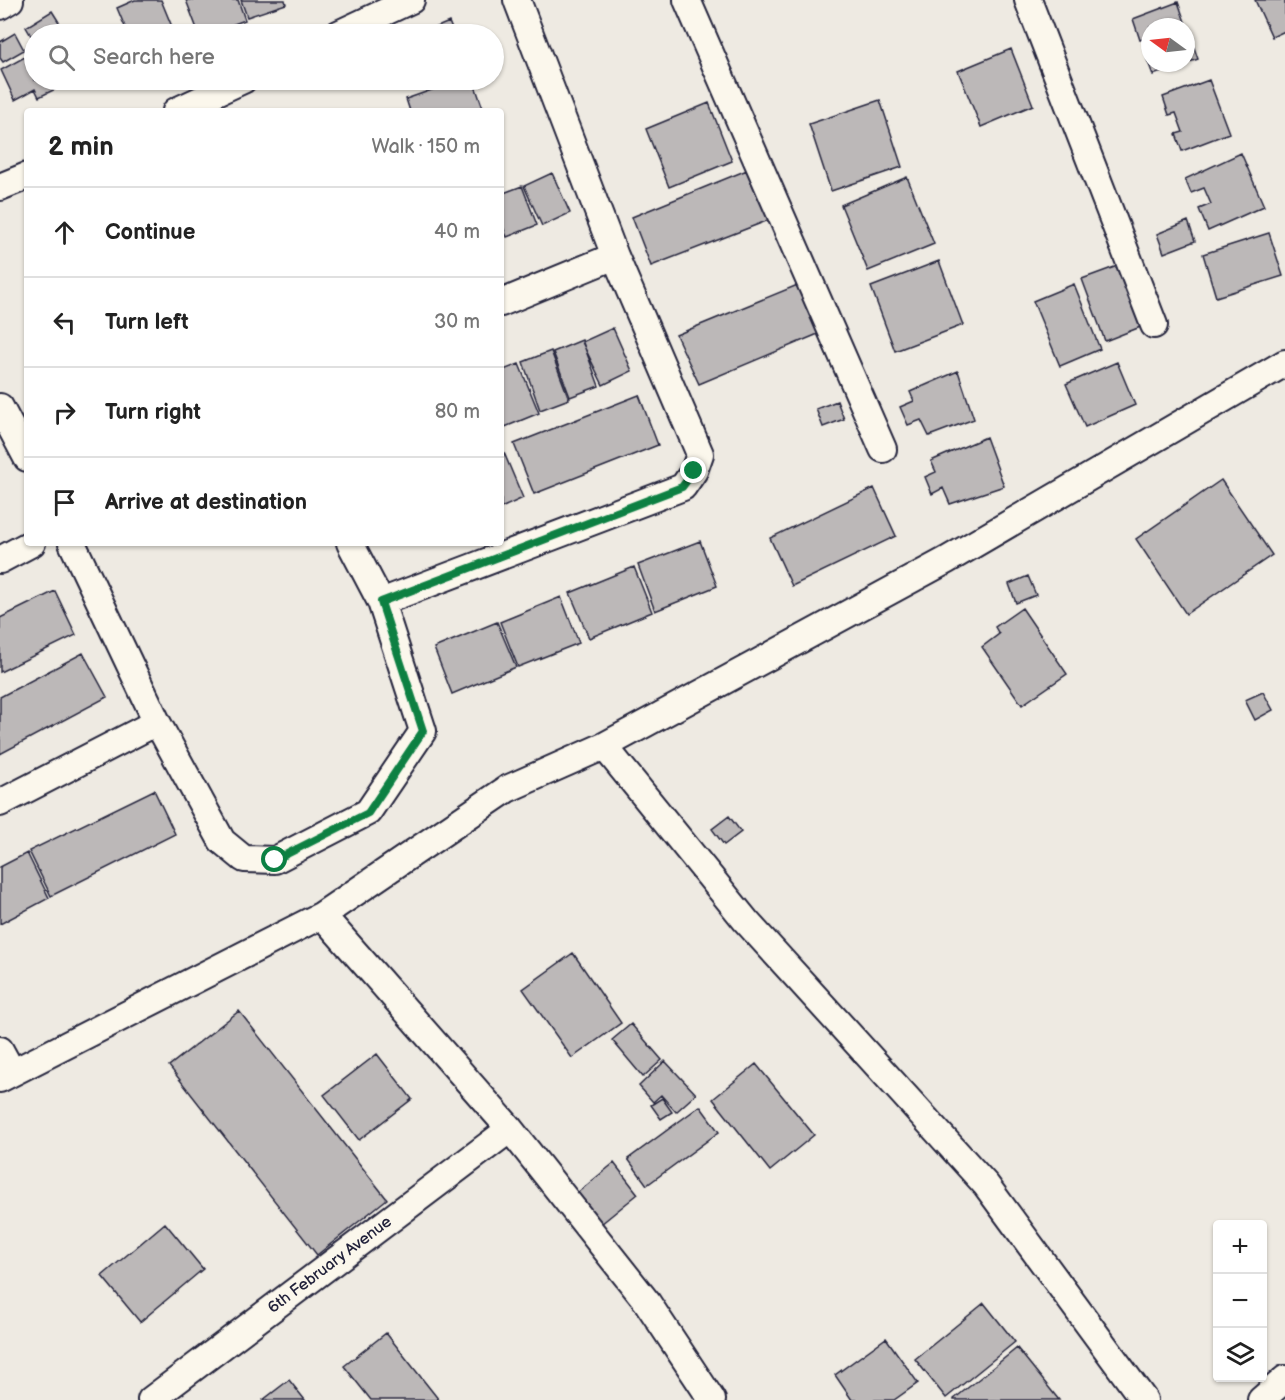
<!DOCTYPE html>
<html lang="en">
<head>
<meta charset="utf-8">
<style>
	body { margin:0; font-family:"Balsamiq Sans",sans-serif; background:#f6f6f6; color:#222 }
	.controls { position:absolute; right:18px; bottom:18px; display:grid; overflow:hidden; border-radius:6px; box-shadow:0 2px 4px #0004 }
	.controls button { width:54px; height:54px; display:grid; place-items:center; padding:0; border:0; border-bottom:2px solid #e0e0e0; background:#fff; color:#222; font:30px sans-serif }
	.compass { position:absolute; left:1141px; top:18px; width:54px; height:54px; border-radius:50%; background:#fff; box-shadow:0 2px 4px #0004; rotate:285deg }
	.stop { position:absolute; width:18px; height:18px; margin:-14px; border:4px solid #0b8043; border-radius:50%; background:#fff }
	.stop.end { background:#0b8043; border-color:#fff; box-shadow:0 2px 6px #0008 }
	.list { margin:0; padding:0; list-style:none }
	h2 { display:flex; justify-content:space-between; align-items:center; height:78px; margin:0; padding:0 24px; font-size:26px }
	h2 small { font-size:20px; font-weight:400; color:#767676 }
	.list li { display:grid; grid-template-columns:39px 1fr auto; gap:18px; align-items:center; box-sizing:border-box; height:90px; padding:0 24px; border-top:2px solid #e0e0e0 }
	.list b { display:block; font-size:22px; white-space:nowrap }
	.list em { font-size:20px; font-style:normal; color:#767676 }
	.icon { flex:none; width:33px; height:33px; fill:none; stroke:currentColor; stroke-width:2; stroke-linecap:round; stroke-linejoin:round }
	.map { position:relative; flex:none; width:1285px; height:1400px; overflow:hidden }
	.search { position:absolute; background:#fff; box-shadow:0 2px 4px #0004; left:24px; top:24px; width:480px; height:66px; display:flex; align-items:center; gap:15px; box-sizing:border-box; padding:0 21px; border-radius:33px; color:#767676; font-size:22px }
	.panel { position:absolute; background:#fff; box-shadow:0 2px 4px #0004; left:24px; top:108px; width:480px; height:438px; border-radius:6px }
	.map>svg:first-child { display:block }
	.building { fill:#bcb8b8; stroke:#22223b; stroke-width:1.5 }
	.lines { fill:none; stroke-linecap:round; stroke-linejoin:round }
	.street-casing { stroke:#22223b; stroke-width:30 }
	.street { stroke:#fbf7ec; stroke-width:26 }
	.route { stroke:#0b8043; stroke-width:8 }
	.labels { text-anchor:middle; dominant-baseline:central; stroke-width:5; stroke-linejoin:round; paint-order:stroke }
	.street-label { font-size:16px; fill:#22223b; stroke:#fbf7ec }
</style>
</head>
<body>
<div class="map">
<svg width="1285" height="1400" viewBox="0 0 1285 1400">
	<rect width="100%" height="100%" fill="#eeeae2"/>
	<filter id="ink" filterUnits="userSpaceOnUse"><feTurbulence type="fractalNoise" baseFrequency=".0167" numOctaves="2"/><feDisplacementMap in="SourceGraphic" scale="12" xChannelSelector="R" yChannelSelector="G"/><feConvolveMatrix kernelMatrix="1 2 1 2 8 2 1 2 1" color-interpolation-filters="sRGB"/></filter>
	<g filter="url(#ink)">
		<path class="building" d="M 135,0 L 161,0 L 175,34 L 128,34 L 117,8 Z
			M 186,0 L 238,0 L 245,20 L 207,34 L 199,34 Z
			M 241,0 L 285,0 L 286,4 L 247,17 Z
			M 1255,0 L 1285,0 L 1285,31 L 1272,37 Z
			M 1178,2 L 1198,59 L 1153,75 L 1147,59 L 1150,58 L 1150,63 L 1186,63 L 1186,27 L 1150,27 L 1150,37 L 1140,40 L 1133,19 Z
			M 52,11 L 62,27 L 50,34 L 34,34 L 34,41 L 26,27 Z
			M 449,22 L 454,34 L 412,34 L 427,29 L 428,31 Z
			M 15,33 L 24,50 L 3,62 L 0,58 L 0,42 Z
			M 1011,49 L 1033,105 L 981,127 L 958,71 Z
			M 34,52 L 34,80 L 66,80 L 68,83 L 39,97 L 35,89 L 15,100 L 1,70 Z
			M 460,80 L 473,80 L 484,111 L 410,111 L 406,99 Z
			M 1209,80 L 1229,133 L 1182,151 L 1176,134 L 1183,132 L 1176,113 L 1169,115 L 1163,97 Z
			M 880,100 L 902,167 L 831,191 L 809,124 Z
			M 709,103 L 732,161 L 669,187 L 646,129 Z
			M 1241,153 L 1264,206 L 1208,231 L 1199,209 L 1211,204 L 1204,188 L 1191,193 L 1185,179 Z
			M 747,170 L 769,220 L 651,266 L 632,217 Z
			M 552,173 L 570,213 L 542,226 L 524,186 Z
			M 907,177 L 934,244 L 868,271 L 841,205 Z
			M 522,186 L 537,225 L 507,237 L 501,222 L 501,194 Z
			M 1188,221 L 1195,241 L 1164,253 L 1157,234 Z
			M 1269,233 L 1283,276 L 1216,297 L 1203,254 Z
			M 939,261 L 963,325 L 895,351 L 871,287 Z
			M 1120,265 L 1143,326 L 1105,341 L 1082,279 Z
			M 800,284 L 818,334 L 699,384 L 676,335 Z
			M 1074,284 L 1100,349 L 1060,366 L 1033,301 Z
			M 613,328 L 632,371 L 603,385 L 582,342 Z
			M 582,340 L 599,386 L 570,397 L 553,352 Z
			M 551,351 L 569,399 L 540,410 L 523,362 Z
			M 1117,362 L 1135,405 L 1085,427 L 1066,384 Z
			M 519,364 L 539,413 L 505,427 L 501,418 L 501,371 Z
			M 958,371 L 974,419 L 929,436 L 921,420 L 908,425 L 900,407 L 914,401 L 910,392 Z
			M 639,395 L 658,445 L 534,494 L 514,444 Z
			M 837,401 L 844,419 L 823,427 L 816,409 Z
			M 986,437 L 1004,486 L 950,504 L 943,488 L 932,494 L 925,477 L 936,472 L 931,461 Z
			M 502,448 L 523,498 L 501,508 L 501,449 Z
			M 1221,480 L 1272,555 L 1186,614 L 1136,539 Z
			M 874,488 L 896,536 L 792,586 L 770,538 Z
			M 700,541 L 717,586 L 655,611 L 638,565 Z
			M 634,567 L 652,612 L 589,638 L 570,593 Z
			M 1028,576 L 1036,595 L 1016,603 L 1009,584 Z
			M 55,591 L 76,635 L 0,672 L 0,618 Z
			M 561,597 L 579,643 L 518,667 L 500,622 Z
			M 1022,608 L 1067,674 L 1022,705 L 982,647 L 999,634 L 995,627 Z
			M 497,622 L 516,667 L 452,694 L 434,648 Z
			M 83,653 L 107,697 L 0,754 L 0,697 Z
			M 1263,692 L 1273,710 L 1255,720 L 1245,700 Z
			M 154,790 L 175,834 L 51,896 L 29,851 Z
			M 729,816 L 741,832 L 724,845 L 712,829 Z
			M 27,853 L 49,898 L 0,924 L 0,867 Z
			M 573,953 L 621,1023 L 572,1058 L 523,989 Z
			M 239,1011 L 387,1199 L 317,1255 L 169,1066 Z
			M 631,1024 L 662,1060 L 643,1077 L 612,1040 Z
			M 377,1054 L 412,1099 L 359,1140 L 324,1095 Z
			M 665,1061 L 696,1094 L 676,1112 L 661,1095 L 653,1102 L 639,1086 Z
			M 756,1064 L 814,1135 L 770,1171 L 713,1099 Z
			M 662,1098 L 672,1112 L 661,1119 L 651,1105 Z
			M 700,1106 L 719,1132 L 647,1185 L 628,1159 Z
			M 614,1163 L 638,1194 L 601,1224 L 577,1193 Z
			M 165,1223 L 203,1269 L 140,1322 L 102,1276 Z
			M 984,1303 L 1015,1342 L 946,1398 L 915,1359 Z
			M 386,1333 L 439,1400 L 371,1400 L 344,1366 Z
			M 886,1338 L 918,1383 L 894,1400 L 852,1400 L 835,1375 Z
			M 1017,1348 L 1059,1400 L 954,1400 L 954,1399 Z
			M 289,1380 L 305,1400 L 263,1400 Z"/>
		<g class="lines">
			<defs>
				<path id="street" d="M 687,0 L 883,449
					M 1028,0 L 1154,325
					M 0,6 L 10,0
					M 338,34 L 411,0
					M 176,111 L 243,80
					M 0,187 L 27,176
					M 501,303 L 615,256
					M 0,407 L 27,458
					M 72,543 L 157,722 L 222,841 L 244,859 L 275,860 L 368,812 L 423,731 L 381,602 L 350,543
					M 0,560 L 32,543
					M 381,602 L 683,487 L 694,471 L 700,454 L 615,256 L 517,0
					M 604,746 L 746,921 L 986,1185 L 1144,1400
					M 0,803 L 157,722
					M 322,915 L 510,1129 L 647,1302 L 712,1400
					M 0,1050 L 12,1072
					M 0,1079 L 322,915 L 507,789 L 604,746 L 947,560 L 1285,363
					M 151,1400 L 510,1129
					M 1261,1400 L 1285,1379"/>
			</defs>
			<use href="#street" class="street-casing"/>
			<use href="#street" class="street"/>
		</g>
	</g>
	<g class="lines" filter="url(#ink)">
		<path class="route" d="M 275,860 L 368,813 L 423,731 L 381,602 L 682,487 L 694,471"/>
	</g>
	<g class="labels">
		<g class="street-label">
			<text transform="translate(330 1265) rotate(-37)">6th February Avenue</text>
		</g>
	</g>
</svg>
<div class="controls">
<button>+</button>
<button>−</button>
<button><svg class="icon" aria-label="layers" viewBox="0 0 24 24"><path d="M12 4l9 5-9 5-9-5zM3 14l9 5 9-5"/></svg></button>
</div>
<svg class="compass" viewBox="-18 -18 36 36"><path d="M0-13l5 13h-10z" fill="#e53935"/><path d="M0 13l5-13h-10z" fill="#767676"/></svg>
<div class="stop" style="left:275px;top:860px"></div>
<div class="stop end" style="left:694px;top:471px"></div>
<div class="search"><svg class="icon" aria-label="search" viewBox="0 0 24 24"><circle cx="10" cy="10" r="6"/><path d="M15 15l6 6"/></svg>Search here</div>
<section class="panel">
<h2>2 min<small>Walk · 150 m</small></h2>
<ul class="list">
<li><svg class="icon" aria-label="ahead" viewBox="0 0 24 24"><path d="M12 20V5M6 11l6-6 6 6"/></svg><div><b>Continue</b></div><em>40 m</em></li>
<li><svg class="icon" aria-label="left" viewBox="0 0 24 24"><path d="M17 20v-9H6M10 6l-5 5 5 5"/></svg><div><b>Turn left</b></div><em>30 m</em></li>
<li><svg class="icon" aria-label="right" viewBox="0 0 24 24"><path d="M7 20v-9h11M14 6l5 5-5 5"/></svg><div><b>Turn right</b></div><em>80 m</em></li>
<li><svg class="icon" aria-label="arrive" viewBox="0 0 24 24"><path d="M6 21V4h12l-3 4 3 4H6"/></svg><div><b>Arrive at destination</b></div></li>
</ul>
</section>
</div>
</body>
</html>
